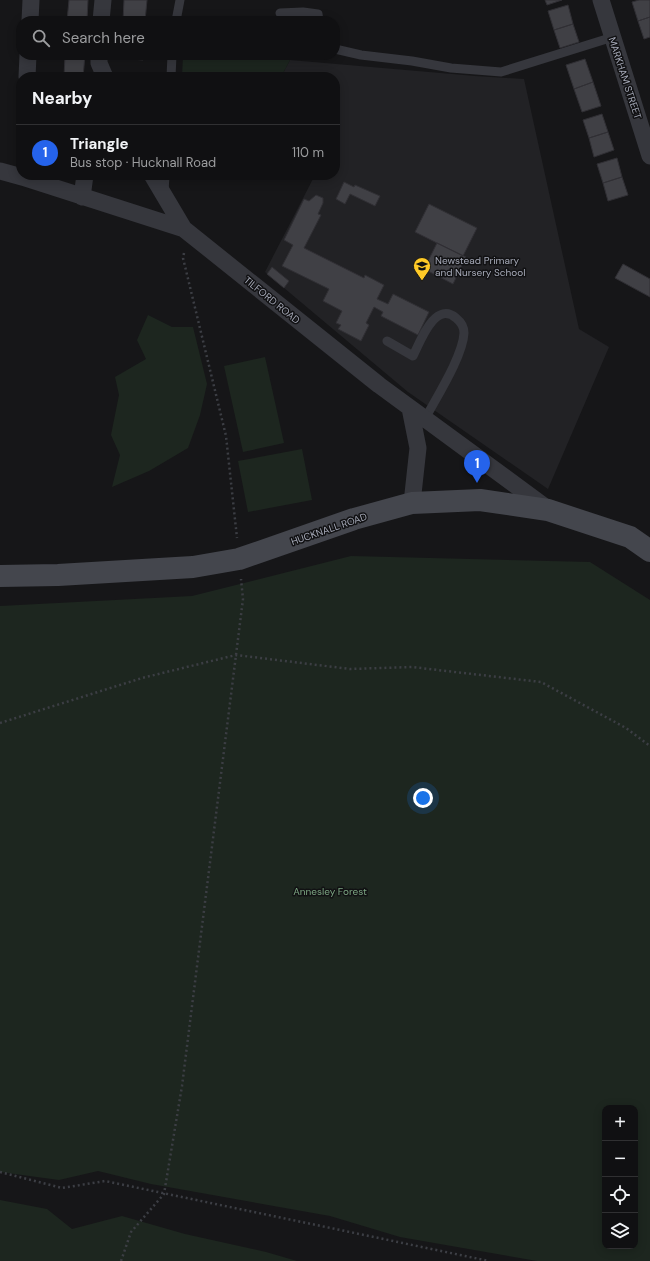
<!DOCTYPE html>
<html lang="en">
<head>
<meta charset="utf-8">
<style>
	body { margin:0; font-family:"DM Sans",sans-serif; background:#19191b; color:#f1f3f6 }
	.controls { position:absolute; right:12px; bottom:12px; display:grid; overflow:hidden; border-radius:8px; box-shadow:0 2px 10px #0003 }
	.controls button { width:36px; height:36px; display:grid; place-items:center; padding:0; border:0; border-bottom:1px solid #303032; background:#101012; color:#f1f3f6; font:20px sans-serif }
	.you { position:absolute; left:423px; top:798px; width:14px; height:14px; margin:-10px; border:3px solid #fff; border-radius:50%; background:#1a73e8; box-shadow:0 0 0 6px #1a73e833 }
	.badge { display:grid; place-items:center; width:26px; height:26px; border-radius:50%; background:#2563eb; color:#fff; font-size:13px; font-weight:700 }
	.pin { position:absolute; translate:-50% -33px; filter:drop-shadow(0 1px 2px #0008) }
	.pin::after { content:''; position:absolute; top:21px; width:14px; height:12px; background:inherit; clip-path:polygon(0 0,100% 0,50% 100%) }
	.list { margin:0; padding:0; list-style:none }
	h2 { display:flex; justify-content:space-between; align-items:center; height:52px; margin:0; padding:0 16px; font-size:17px }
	h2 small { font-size:13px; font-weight:400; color:#9c9d9f }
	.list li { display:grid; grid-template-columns:26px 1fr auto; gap:12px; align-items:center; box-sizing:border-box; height:56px; padding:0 16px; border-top:1px solid #303032 }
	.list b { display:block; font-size:15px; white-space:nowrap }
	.list p { margin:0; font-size:13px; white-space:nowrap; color:#9c9d9f }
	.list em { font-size:13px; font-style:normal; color:#9c9d9f }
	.icon { flex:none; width:22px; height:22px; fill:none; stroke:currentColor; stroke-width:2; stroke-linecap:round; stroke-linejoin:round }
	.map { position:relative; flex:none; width:650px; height:1261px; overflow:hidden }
	.search { position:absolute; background:#101012; box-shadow:0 2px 10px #0003; left:16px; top:16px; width:324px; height:44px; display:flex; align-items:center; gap:10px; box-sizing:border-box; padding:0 14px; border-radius:16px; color:#9c9d9f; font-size:15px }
	.panel { position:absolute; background:#101012; box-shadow:0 2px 10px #0003; left:16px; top:72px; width:324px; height:108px; border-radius:16px }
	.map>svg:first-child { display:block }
	.built { fill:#222225 }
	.green { fill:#1d261f; fill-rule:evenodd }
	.building { fill:#404045; stroke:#302f34 }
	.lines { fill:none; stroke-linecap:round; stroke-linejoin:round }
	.path { stroke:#3c3e44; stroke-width:2.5; stroke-dasharray:2 3; stroke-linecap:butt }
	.lane { stroke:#36373d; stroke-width:9 }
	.street { stroke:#36373d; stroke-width:17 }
	.secondary { stroke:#44464d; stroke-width:22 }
	.labels { text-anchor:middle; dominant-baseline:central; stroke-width:3; stroke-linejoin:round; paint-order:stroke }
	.street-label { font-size:10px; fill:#a7abb9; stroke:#111113 }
	.poi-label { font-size:10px; fill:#a7abb9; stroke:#111113; text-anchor:start }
	.park-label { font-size:10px; fill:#7ca582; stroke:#111113 }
</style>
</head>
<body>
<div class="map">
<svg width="650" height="1261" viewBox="0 0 650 1261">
	<rect width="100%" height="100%" fill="#161618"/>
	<path class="built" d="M 290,60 L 475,76 L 524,79 L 579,329 L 609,347 L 548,489 L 408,392 L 265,272 L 315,175 L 335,175 L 335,77 L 281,77 Z"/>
	<path class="green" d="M 183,55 L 229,55 L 290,60 L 281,77 L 182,77 Z
		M 148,315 L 172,327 L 193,327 L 207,384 L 200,415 L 188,448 L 149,471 L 112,487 L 120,455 L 111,435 L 119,395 L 115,377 L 146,359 L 137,340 Z
		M 265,357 L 284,443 L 243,452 L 224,366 Z
		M 302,449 L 312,500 L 248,512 L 238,461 Z
		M 351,556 L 590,562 L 650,600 L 650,1261 L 537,1261 L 400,1237 L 330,1216 L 151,1184 L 98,1171 L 59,1180 L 0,1172 L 0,606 L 192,596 ZM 605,1108 L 635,1108 L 635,1246 L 605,1246 Z
		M 0,1200 L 47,1209 L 72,1229 L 122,1216 L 185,1234 L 266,1252 L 297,1261 L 0,1261 Z"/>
	<path class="building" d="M 69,0 L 88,0 L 87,21 L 67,21 Z
		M 124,0 L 147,0 L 145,21 L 123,21 Z
		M 545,0 L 562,0 L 547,5 Z
		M 639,0 L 650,0 L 650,17 L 638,21 L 632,2 Z
		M 568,5 L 573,24 L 554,30 L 548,11 Z
		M 650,17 L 650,37 L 644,39 L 638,21 Z
		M 573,24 L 579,42 L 560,48 L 554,30 Z
		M 65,55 L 85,55 L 83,77 L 64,77 Z
		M 121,55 L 143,55 L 143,60 L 121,58 Z
		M 585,59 L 593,82 L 574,89 L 566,65 Z
		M 593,82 L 601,106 L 582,112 L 574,89 Z
		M 602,114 L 608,132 L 589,138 L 583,120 Z
		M 608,132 L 614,150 L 594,157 L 589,138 Z
		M 617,158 L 622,177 L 603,183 L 597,164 Z
		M 622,177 L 628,195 L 608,201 L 603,183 Z
		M 344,182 L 354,187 L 355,185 L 380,196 L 375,206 L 350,194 L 345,204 L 336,199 Z
		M 316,195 L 323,198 L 323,203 L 318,214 L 321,215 L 304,248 L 364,278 L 365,275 L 384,285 L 377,299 L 388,304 L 393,294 L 429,312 L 418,335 L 381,316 L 383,312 L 374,307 L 366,323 L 369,325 L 361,341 L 338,329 L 341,325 L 336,323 L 342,311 L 323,301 L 329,289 L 282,266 L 293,245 L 284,240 L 304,199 L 309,201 Z
		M 429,204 L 477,228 L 463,256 L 415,232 Z
		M 437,243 L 466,257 L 453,284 L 424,269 Z
		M 623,264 L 650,279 L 650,297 L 615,278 Z
		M 272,267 L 289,281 L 284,288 L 267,274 Z"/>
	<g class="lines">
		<path class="path" d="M 184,253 L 183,258 L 226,436 L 237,538
			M 0,723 L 142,678 L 236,655 L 350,669 L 412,667 L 541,682 L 626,728 L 650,746
			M 0,1172 L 62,1188 L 105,1181 L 489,1261
			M 121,1261 L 131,1232 L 164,1194 L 182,1086 L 243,599 L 241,579"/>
		<path class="lane" d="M 280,13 L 303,12 L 318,14 L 319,21
			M 176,21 L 180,0
			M 335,49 L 361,55 L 412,61 L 451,68 L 501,72 L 613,37
			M 171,77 L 172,55
			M 164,192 L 165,175
			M 387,341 L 413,356 C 420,342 435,300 456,318 C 461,322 464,327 464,333 C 463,356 436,398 425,419"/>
		<path class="street" d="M 601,0 L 650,156
			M 30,21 L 31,0
			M 101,21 L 103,0
			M 99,55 L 99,63 L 105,77
			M 27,77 L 28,55
			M 0,171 L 22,177
			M 22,175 L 22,177 L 184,229
			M 152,175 L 184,229 L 379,385 L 548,509
			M 82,197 L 85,175
			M 410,408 L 418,448 L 412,503"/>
		<path class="secondary" d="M 0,576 L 58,575 L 193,567 L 239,559 L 354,519 L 412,503 L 480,500 L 548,510 L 630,537 L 650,551"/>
	</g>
	<defs>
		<symbol id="school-pin" viewBox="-11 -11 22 30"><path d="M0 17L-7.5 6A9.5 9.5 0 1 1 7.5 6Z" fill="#ffca27" stroke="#111113"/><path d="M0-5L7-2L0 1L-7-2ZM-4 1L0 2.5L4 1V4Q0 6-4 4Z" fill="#111"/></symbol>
	</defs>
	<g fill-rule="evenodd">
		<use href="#school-pin" x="412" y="256" width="20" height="27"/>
	</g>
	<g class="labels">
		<g class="street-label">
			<text transform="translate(625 78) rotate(72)">MARKHAM STREET</text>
			<text transform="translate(272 300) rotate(39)">TILFORD ROAD</text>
			<text transform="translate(329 529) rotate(-19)">HUCKNALL ROAD</text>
		</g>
		<g class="poi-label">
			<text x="435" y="260">Newstead Primary<tspan x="435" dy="12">and Nursery School</tspan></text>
		</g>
		<g class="park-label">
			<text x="330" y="891">Annesley Forest</text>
		</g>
	</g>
</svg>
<div class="controls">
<button>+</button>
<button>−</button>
<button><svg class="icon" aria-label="locate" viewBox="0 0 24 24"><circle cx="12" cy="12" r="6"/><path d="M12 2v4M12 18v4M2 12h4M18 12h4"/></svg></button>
<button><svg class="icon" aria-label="layers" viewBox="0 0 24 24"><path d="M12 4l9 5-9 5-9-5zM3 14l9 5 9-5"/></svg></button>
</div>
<div class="you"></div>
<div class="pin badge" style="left:477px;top:483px">1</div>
<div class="search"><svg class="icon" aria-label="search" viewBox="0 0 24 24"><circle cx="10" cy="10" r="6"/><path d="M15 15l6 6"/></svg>Search here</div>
<section class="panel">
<h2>Nearby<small></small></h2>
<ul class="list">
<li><span class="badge">1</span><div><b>Triangle</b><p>Bus stop · Hucknall Road</p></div><em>110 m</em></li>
</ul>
</section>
</div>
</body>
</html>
